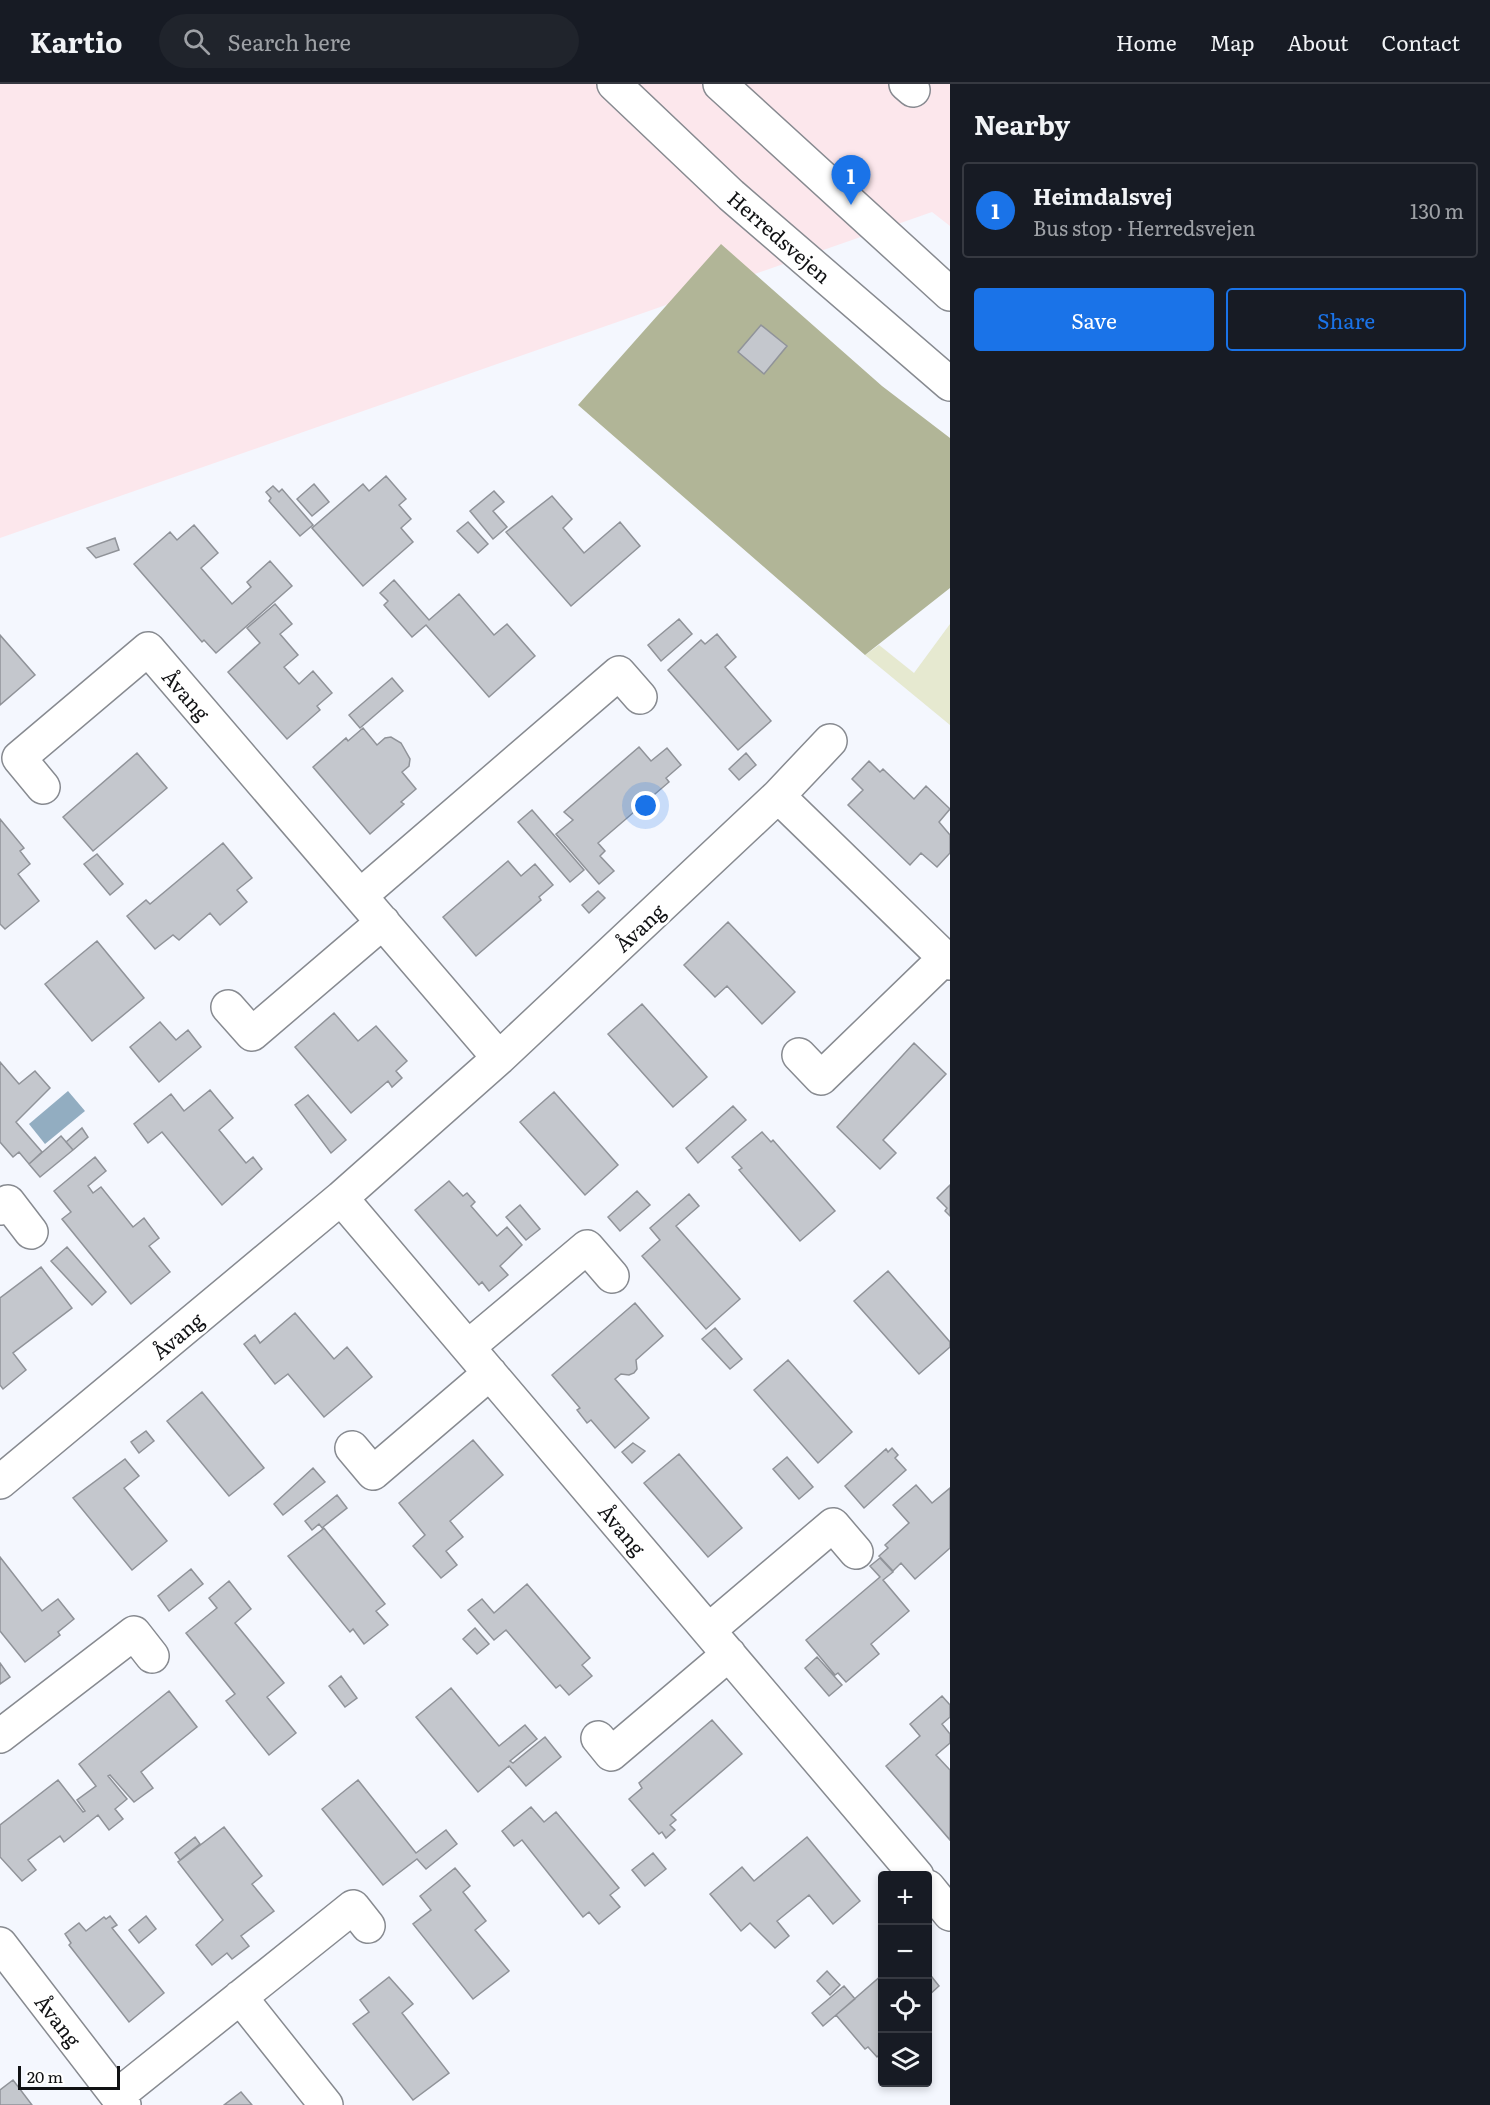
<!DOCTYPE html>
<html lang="en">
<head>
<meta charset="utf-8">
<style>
	body { margin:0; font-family:Literata,serif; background:#20242c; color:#f1f3f6 }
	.controls { position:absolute; right:18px; bottom:18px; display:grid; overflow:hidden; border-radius:6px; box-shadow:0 3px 9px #0003 }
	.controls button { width:54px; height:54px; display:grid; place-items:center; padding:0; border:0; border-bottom:2px solid #363941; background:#171b24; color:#f1f3f6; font:30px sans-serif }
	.scale { position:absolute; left:18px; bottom:15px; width:102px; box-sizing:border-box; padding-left:6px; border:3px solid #101113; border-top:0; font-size:16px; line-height:21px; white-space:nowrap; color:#101113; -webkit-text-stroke:4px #fff; paint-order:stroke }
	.you { position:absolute; left:646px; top:722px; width:21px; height:21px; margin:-15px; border:4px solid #fff; border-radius:50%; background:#1a73e8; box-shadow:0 0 0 9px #1a73e833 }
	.badge { display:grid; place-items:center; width:39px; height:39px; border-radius:50%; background:#1a73e8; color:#fff; font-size:20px; font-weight:700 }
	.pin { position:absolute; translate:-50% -50px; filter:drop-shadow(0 2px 3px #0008) }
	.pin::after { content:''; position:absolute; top:32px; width:21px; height:18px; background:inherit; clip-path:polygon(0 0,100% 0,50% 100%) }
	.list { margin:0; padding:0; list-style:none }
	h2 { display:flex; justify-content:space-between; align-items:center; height:78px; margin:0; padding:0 24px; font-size:26px }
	h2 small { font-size:20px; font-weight:400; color:#9ea1a6 }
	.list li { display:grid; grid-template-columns:39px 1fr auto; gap:18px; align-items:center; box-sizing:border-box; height:96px; margin:0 12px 12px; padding:0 12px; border:2px solid #363941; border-radius:6px }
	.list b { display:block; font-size:22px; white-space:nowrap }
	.list p { margin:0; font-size:20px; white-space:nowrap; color:#9ea1a6 }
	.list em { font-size:20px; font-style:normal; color:#9ea1a6 }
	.actions { display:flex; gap:12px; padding:18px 24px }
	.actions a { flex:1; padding:14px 0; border:2px solid #1a73e8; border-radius:6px; text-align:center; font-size:21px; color:#1a73e8 }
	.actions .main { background:#1a73e8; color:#fff }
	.icon { flex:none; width:33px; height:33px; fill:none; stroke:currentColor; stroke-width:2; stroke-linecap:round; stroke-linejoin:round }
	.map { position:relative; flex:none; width:950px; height:2021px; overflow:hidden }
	header { display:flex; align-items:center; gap:36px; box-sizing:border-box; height:84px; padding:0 30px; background:#171b24; border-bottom:2px solid #363941 }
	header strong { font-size:28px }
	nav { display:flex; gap:33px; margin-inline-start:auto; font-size:21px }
	.search { width:420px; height:54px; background:#20242c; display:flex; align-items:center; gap:15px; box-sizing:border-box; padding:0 21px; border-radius:33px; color:#9ea1a6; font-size:22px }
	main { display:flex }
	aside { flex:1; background:#171b24 }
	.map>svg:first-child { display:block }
	.industrial { fill:#fce7ec }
	.green { fill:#e6e9d0 }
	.forest { fill:#b1b597 }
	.water { fill:#92adc1 }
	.building { fill:#c4c7cd; stroke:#909399; stroke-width:1.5 }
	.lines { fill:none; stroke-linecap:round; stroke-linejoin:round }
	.minor-casing { stroke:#878a90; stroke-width:36 }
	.minor { stroke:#fff; stroke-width:33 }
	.labels { text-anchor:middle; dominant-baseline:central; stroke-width:6; stroke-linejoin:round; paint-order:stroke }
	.street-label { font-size:20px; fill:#101113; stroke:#fff }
</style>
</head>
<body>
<header>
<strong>Kartio</strong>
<div class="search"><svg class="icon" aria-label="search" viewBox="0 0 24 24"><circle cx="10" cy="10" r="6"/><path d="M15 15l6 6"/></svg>Search here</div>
<nav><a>Home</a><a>Map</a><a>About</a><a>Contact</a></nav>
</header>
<main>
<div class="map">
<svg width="950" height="2021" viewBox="0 0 950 2021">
	<rect width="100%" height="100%" fill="#f4f7fe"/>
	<path class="industrial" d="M 0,0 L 950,0 L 950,142 L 932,128 L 0,454 Z"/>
	<path class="green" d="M 950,540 L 950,641 L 865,571 L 879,561 L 914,589 Z"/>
	<path class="forest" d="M 721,160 L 882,302 L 950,354 L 950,504 L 865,571 L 578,321 Z"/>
	<path class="water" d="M 68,1007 L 85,1027 L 45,1060 L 29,1040 Z"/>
	<path class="building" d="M 761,241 L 787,262 L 764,290 L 738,268 Z
		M 386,392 L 406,415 L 399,421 L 411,435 L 401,444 L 413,458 L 363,502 L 312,444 L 363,400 L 369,407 Z
		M 314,400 L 329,418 L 312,432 L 297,415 Z
		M 273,402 L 279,408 L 282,405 L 313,441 L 300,452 L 269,417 L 271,414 L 266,408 Z
		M 494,407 L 504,418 L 493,427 L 507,443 L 493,455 L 470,427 Z
		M 552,412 L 572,435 L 563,444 L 584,469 L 620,438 L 640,462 L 571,522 L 506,448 Z
		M 468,438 L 488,460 L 478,469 L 457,447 Z
		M 194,441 L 218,469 L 201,484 L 232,520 L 251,503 L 247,498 L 270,477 L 292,502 L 216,569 L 204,556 L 202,558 L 134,480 L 170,448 L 177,456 Z
		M 115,454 L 119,466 L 96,474 L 87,464 Z
		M 394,496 L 429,536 L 459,510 L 494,551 L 507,540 L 535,572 L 489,613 L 426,541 L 412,553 L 384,521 L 388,517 L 380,509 Z
		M 275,520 L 292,540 L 280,550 L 298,571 L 284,583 L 299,600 L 313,587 L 332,609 L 317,622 L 320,626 L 287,655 L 228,588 L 260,559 L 247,544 Z
		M 679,535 L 692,550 L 661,577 L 648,561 Z
		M 717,550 L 736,573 L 725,583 L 771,637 L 738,666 L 668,586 L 701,556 L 705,560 Z
		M 0,551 L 35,591 L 0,621 Z
		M 392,594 L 403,607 L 360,644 L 349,631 Z
		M 363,644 L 377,661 L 385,654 L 391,653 L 401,659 L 410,675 L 409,682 L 402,688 L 416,705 L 401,718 L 404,720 L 370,750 L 313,683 L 346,654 L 348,657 Z
		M 639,663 L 651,677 L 667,664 L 681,681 L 666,694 L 669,698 L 598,759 L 605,767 L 600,772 L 614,787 L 599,800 L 556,750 L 573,736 L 564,728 Z
		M 137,669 L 167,704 L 93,767 L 63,733 Z
		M 746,669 L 756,681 L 739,696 L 729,685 Z
		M 869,677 L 880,688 L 883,685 L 914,715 L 926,702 L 950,725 L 939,738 L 950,751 L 950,769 L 937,783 L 921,769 L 910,781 L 848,721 L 863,706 L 852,695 Z
		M 532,726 L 584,786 L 570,798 L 518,738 Z
		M 0,735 L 24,764 L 20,767 L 30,780 L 18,790 L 39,817 L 5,845 L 0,840 Z
		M 223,759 L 252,794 L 237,806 L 247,818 L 220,841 L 210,829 L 179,856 L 173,851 L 155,865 L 127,832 L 146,816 L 150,820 Z
		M 97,770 L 123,800 L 110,811 L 84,780 Z
		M 508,777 L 521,792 L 535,780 L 553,801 L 539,813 L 541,816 L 476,872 L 443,833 Z
		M 598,807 L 605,814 L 589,829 L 582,821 Z
		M 728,838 L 795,908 L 762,940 L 727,902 L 715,913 L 684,881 Z
		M 97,857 L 144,914 L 92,957 L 45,900 Z
		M 642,920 L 707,993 L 673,1023 L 608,950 Z
		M 334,929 L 358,957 L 376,942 L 407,977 L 396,987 L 402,994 L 392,1003 L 388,997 L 351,1029 L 295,963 Z
		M 160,938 L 176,956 L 188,946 L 201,963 L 159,998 L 130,963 Z
		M 914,959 L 946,990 L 883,1056 L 896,1069 L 880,1085 L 837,1043 Z
		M 0,978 L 19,1000 L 35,987 L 50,1004 L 16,1038 L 42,1068 L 29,1080 L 19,1068 L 13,1073 L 0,1058 Z
		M 210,1006 L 233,1034 L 219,1046 L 246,1079 L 253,1073 L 262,1085 L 222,1121 L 162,1048 L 148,1059 L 134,1040 L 171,1010 L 184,1027 Z
		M 554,1008 L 618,1081 L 585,1111 L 520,1038 Z
		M 308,1011 L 346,1056 L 331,1069 L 295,1021 Z
		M 733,1022 L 746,1036 L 698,1079 L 686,1064 Z
		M 82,1044 L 88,1053 L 73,1066 L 66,1058 Z
		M 762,1048 L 771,1058 L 773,1056 L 835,1127 L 800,1157 L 739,1086 L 742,1084 L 732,1073 Z
		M 61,1052 L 73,1066 L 40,1093 L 29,1080 Z
		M 95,1073 L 106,1087 L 88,1102 L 93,1109 L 101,1103 L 133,1143 L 144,1134 L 159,1154 L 149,1162 L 170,1188 L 131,1220 L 62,1135 L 71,1128 L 54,1107 Z
		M 449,1097 L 463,1112 L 467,1109 L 475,1118 L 471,1122 L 497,1152 L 507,1143 L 522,1161 L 500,1182 L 508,1191 L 489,1207 L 482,1198 L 479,1201 L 415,1126 Z
		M 950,1101 L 950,1132 L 945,1127 L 947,1124 L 937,1114 Z
		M 637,1107 L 650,1121 L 620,1147 L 608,1133 Z
		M 689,1110 L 699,1122 L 676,1142 L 740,1215 L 706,1245 L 642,1172 L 660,1156 L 650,1144 Z
		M 520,1121 L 540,1145 L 526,1156 L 506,1133 Z
		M 67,1163 L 106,1208 L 92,1221 L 51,1177 Z
		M 41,1183 L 72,1224 L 13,1269 L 26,1286 L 3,1305 L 0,1301 L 0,1214 Z
		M 888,1187 L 950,1258 L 950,1263 L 919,1290 L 854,1217 Z
		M 635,1219 L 663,1252 L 636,1276 L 637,1285 L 634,1289 L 629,1291 L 621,1290 L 615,1295 L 649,1334 L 615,1364 L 591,1336 L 587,1339 L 577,1326 L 580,1324 L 552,1291 Z
		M 295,1229 L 334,1275 L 347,1263 L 372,1293 L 324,1333 L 288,1290 L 275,1300 L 244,1260 L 255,1251 L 260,1259 Z
		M 715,1244 L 742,1275 L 730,1285 L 702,1255 Z
		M 788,1276 L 852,1348 L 818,1379 L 754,1306 Z
		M 202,1308 L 264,1384 L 229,1412 L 167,1337 Z
		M 146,1347 L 154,1357 L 139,1369 L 131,1358 Z
		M 473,1356 L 503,1391 L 450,1437 L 463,1453 L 446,1467 L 457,1481 L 441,1494 L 413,1462 L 425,1451 L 399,1419 Z
		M 633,1359 L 645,1367 L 632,1379 L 622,1368 Z
		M 892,1364 L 898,1371 L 895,1374 L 906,1386 L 864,1424 L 845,1402 L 886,1365 L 888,1368 Z
		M 679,1370 L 742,1444 L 708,1473 L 644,1399 Z
		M 787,1373 L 813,1403 L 799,1415 L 773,1385 Z
		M 125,1375 L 139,1392 L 124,1404 L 167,1457 L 132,1486 L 73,1414 Z
		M 313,1384 L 325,1398 L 283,1431 L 274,1420 Z
		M 916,1401 L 932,1419 L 950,1404 L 950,1464 L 915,1495 L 901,1479 L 893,1487 L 879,1472 L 888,1464 L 885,1461 L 909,1439 L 893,1421 Z
		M 337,1411 L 347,1424 L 323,1443 L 385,1520 L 376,1527 L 388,1541 L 364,1560 L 353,1545 L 350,1548 L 288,1472 L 323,1445 L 319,1440 L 312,1446 L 305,1437 Z
		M 0,1473 L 42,1527 L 58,1515 L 74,1535 L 58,1548 L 60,1551 L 25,1578 L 0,1547 Z
		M 880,1474 L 893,1488 L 883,1496 L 909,1527 L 871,1560 L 879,1570 L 846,1598 L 838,1589 L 835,1591 L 806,1556 L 880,1493 L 870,1482 Z
		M 191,1485 L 203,1500 L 169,1527 L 158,1512 Z
		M 229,1497 L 251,1525 L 235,1539 L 284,1599 L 267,1613 L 296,1649 L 269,1671 L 226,1617 L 235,1610 L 186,1549 L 217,1524 L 209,1514 Z
		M 527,1500 L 590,1574 L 582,1581 L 592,1592 L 569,1611 L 560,1601 L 556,1604 L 506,1546 L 494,1556 L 468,1526 L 482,1515 L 494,1529 Z
		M 475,1544 L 489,1560 L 477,1570 L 463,1555 Z
		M 817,1573 L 842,1601 L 829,1612 L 805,1584 Z
		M 0,1579 L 10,1593 L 0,1600 Z
		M 341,1592 L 357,1614 L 345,1623 L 329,1602 Z
		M 451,1604 L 499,1662 L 525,1641 L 537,1655 L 510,1677 L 513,1679 L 545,1653 L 561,1673 L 526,1702 L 509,1682 L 478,1708 L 416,1633 Z
		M 169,1607 L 197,1643 L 141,1688 L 153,1704 L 134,1718 L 110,1691 L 108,1692 L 127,1715 L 115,1725 L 123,1735 L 109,1746 L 98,1731 L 64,1758 L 60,1752 L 28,1776 L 36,1786 L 22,1797 L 0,1773 L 0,1741 L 58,1696 L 83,1728 L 85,1727 L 77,1716 L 96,1702 L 79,1680 Z
		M 942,1612 L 950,1621 L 950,1633 L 942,1640 L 950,1650 L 950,1659 L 936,1671 L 950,1686 L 950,1756 L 886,1682 L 920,1652 L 910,1640 Z
		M 712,1636 L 742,1670 L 671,1731 L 676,1736 L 670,1741 L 675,1746 L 666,1754 L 662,1748 L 659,1750 L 629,1715 L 642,1704 L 639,1699 Z
		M 358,1696 L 416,1769 L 446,1746 L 457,1760 L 426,1785 L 417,1775 L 383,1801 L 322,1725 Z
		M 531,1723 L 544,1738 L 556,1728 L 619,1804 L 610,1811 L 620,1823 L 599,1840 L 589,1828 L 583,1833 L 522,1756 L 514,1762 L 502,1747 Z
		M 224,1743 L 262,1792 L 252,1800 L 274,1827 L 241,1852 L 249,1862 L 232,1875 L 227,1869 L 212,1881 L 196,1861 L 223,1836 L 178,1778 Z
		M 195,1753 L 200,1760 L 180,1776 L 175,1769 Z
		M 807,1753 L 860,1817 L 833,1840 L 809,1811 L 777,1837 L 789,1852 L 775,1864 L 750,1839 L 741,1847 L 710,1810 L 742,1783 L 754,1797 Z
		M 653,1769 L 666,1785 L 645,1802 L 632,1786 Z
		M 455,1784 L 470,1802 L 463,1808 L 486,1837 L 475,1846 L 509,1887 L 473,1915 L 413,1840 L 431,1826 L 420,1812 Z
		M 110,1832 L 117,1841 L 112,1844 L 164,1909 L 129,1938 L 69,1861 L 71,1859 L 65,1850 L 79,1839 L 86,1847 L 104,1833 L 106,1835 Z
		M 146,1832 L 156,1845 L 139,1859 L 129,1846 Z
		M 827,1887 L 840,1901 L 830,1911 L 817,1897 Z
		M 928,1888 L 939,1902 L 928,1912 Z
		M 882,1891 L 882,1968 L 877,1973 L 868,1963 L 865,1965 L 836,1931 Z
		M 389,1893 L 413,1920 L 402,1929 L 449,1989 L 413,2016 L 353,1940 L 369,1928 L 360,1916 Z
		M 844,1902 L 855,1915 L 823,1942 L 812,1929 Z
		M 13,1996 L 32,2021 L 0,2021 L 0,2006 Z
		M 241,2008 L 252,2021 L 224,2021 Z"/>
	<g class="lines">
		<defs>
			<path id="minor" d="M 614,0 L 731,111 L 950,300
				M 720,0 L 950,210
				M 906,0 L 913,6
				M 43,703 L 19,674 L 148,565 L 499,974
				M 778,712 L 950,879
				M 360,812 L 619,589 L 640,613
				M 228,923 L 252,950 L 383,838
				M 799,971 L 821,994 L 945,874
				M 341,1114 L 917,1792
				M 0,1124 L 8,1118 L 31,1148
				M 468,1263 L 587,1163 L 612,1192
				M 352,1364 L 373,1389 L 490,1289
				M 0,1398 L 341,1114 L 499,974 L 778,712 L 830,657
				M 709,1546 L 833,1441 L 856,1468
				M 0,1652 L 134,1549 L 152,1572
				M 598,1654 L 611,1670 L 729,1570
				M 928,1803 L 950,1830
				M 0,1860 L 124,2021
				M 240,1913 L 326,2021
				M 117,2012 L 353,1823 L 368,1842"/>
		</defs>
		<use href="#minor" class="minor-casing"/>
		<use href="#minor" class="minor"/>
	</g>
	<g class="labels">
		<g class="street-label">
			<text transform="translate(780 152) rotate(41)">Herredsvejen</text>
			<text transform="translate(187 610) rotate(49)">Åvang</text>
			<text transform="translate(639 843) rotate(-43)">Åvang</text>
			<text transform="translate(177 1251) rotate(-40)">Åvang</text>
			<text transform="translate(623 1445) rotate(50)">Åvang</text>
			<text transform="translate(59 1936) rotate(52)">Åvang</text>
		</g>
	</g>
</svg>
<div class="controls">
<button>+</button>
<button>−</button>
<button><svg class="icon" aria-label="locate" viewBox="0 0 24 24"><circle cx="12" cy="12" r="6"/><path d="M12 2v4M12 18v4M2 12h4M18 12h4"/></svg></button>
<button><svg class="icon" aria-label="layers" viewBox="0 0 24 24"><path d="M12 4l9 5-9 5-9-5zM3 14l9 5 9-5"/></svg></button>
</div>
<div class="scale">20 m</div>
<div class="you"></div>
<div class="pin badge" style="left:851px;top:121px">1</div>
</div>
<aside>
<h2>Nearby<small></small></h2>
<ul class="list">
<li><span class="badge">1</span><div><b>Heimdalsvej</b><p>Bus stop · Herredsvejen</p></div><em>130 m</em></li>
</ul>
<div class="actions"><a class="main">Save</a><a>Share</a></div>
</aside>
</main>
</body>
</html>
